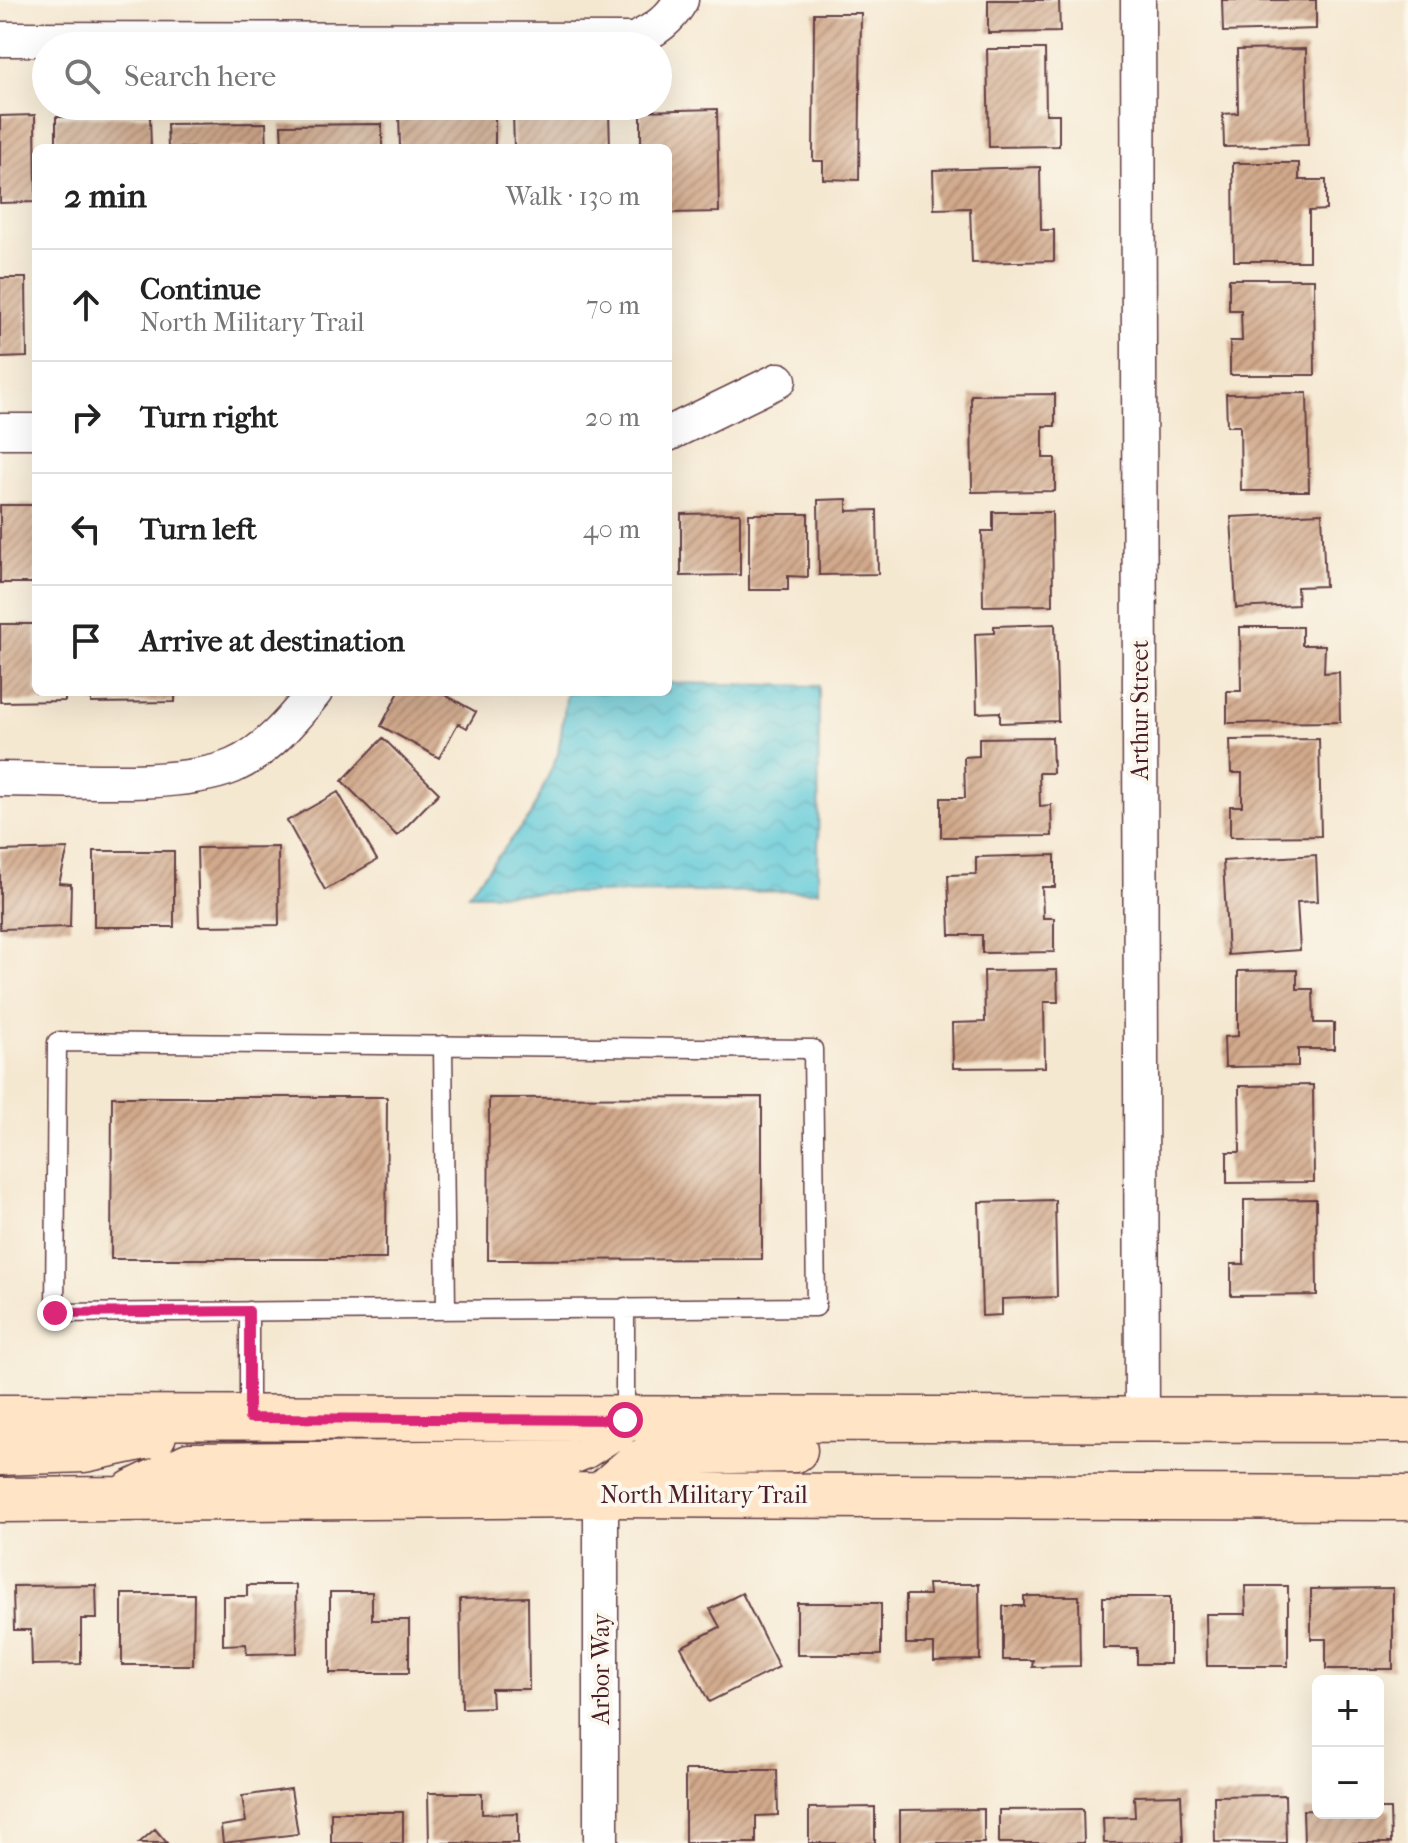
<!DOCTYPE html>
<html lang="en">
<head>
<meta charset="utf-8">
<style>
	body { margin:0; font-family:"IM FELL French Canon",serif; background:#f2f2f2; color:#222 }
	.controls { position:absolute; right:24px; bottom:24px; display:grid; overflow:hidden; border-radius:12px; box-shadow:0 8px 32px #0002 }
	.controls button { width:72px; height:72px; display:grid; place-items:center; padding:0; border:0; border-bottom:2px solid #e0e0e0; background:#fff; color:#222; font:40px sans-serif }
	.stop { position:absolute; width:24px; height:24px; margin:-18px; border:6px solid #db2777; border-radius:50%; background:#fff }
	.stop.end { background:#db2777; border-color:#fff; box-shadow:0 2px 8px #0008 }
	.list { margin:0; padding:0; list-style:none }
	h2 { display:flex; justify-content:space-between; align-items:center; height:104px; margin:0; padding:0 32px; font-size:34px }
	h2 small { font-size:26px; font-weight:400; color:#767676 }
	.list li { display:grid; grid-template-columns:52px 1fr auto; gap:24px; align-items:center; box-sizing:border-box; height:112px; padding:0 32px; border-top:2px solid #e0e0e0 }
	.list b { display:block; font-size:30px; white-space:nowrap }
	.list p { margin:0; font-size:26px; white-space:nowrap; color:#767676 }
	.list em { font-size:26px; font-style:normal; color:#767676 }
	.icon { flex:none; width:44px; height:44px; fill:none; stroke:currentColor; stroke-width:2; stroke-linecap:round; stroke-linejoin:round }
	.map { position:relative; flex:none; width:1408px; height:1843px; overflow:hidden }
	.search { position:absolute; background:#fff; box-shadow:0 8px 32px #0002; left:32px; top:32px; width:640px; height:88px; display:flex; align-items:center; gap:20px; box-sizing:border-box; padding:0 28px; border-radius:44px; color:#767676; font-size:30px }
	.panel { position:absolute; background:#fff; box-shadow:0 8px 32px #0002; left:32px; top:144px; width:640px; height:552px; border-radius:12px }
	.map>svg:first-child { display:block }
	.water { fill:url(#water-waves); stroke:#547482; stroke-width:2 }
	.building { fill:url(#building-hatch) }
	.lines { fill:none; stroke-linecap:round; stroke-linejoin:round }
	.service-casing { stroke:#643d44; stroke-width:21 }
	.minor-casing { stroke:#643d44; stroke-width:37 }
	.secondary-casing { stroke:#643d44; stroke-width:47 }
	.service { stroke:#fff; stroke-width:18 }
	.minor { stroke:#fff; stroke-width:34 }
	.secondary { stroke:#ffe4c6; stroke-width:44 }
	.route { stroke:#db2777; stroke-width:10 }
	.labels { text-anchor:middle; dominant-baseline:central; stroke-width:8; stroke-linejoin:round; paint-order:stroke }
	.street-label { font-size:24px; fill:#4a1f2b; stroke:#fbf7ec }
</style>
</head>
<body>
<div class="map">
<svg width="1408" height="1843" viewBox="0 0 1408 1843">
	<defs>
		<pattern id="water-waves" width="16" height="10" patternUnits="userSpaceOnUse" patternTransform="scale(2)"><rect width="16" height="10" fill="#5ec9d8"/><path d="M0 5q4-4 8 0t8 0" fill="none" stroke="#53acba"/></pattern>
		<pattern id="building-hatch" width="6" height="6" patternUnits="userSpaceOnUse" patternTransform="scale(2)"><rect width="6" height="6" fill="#d1a98b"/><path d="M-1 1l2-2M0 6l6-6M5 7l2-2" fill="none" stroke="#ac8972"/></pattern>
	</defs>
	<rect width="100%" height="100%" fill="#fbf7ec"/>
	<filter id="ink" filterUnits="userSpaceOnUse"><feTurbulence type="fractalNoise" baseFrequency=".0125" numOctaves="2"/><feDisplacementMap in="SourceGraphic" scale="16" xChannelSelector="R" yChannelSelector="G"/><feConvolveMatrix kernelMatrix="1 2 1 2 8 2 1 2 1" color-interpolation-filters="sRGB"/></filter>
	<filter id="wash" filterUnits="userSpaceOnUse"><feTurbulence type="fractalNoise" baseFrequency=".006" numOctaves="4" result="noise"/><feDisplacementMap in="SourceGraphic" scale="32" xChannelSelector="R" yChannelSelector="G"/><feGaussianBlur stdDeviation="1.8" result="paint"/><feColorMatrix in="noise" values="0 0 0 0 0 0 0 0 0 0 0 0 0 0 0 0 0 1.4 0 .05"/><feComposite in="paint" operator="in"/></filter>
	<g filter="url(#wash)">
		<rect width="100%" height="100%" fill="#f5e8d1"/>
		<path class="water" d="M 668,683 L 819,686 L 818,891 L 468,894 L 531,815 L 558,754 L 567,692 L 668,692 Z"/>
		<g id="blocks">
			<path class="building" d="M 988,0 L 1059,0 L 1060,32 L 988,33 Z
				M 1222,0 L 1316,0 L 1316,29 L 1223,32 Z
				M 814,13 L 861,13 L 859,180 L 823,179 L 823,161 L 813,161 Z
				M 987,49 L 1045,49 L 1046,114 L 1059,114 L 1059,146 L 989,147 Z
				M 1306,49 L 1308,145 L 1224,147 L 1223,114 L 1238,113 L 1237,50 Z
				M 717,109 L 719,212 L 668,213 L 668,148 L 641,148 L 641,111 Z
				M 399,112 L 495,112 L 495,148 L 400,148 Z
				M 513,112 L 609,112 L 610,148 L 514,148 Z
				M 35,115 L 36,202 L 0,203 L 0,116 Z
				M 150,116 L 151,148 L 56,148 L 56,117 Z
				M 266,123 L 267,148 L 168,148 L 167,124 Z
				M 382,124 L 382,148 L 282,148 L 281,125 Z
				M 1233,163 L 1299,163 L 1299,180 L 1326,180 L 1326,210 L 1309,211 L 1309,261 L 1234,261 Z
				M 1040,167 L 1041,230 L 1054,230 L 1054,261 L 972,263 L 970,208 L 934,209 L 933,170 Z
				M 0,278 L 26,278 L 27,357 L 0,358 Z
				M 1229,279 L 1314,279 L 1315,375 L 1230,375 L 1230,341 L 1242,341 L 1241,310 L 1229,310 Z
				M 1307,393 L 1309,491 L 1241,491 L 1240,426 L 1227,426 L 1226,394 Z
				M 1055,394 L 1055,426 L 1043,426 L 1043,458 L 1055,458 L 1055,491 L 972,492 L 971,395 Z
				M 847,499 L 847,511 L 877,510 L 878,574 L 819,575 L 818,500 Z
				M 0,505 L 36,505 L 36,583 L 0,583 Z
				M 993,512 L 1052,512 L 1053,605 L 983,606 L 982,531 L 993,531 Z
				M 740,513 L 740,575 L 681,576 L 681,514 Z
				M 1322,513 L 1325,586 L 1297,587 L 1298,605 L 1236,608 L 1231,517 Z
				M 749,514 L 808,514 L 808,577 L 788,576 L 788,590 L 749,590 Z
				M 0,624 L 36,624 L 36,692 L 65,692 L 65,701 L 0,702 Z
				M 1055,624 L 1058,721 L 1000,723 L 1000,712 L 977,713 L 975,634 L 994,633 L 994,626 Z
				M 1240,627 L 1302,627 L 1302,645 L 1325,645 L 1324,673 L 1339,672 L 1340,722 L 1227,723 L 1227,691 L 1241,691 Z
				M 91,692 L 175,692 L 175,702 L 91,703 Z
				M 399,692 L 440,692 L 476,712 L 467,728 L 458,723 L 439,758 L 381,726 Z
				M 1052,737 L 1053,773 L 1039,773 L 1040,806 L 1051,805 L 1052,836 L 941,837 L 941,798 L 965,798 L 964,757 L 979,756 L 979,738 Z
				M 383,738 L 439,793 L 397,836 L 342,781 Z
				M 1319,739 L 1321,836 L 1230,837 L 1230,806 L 1242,806 L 1242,773 L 1231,773 L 1230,740 Z
				M 338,792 L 377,860 L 325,890 L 287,821 Z
				M 278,847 L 279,925 L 199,926 L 197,848 Z
				M 68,849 L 59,883 L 71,884 L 70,927 L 0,929 L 0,851 Z
				M 94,851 L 174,851 L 174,927 L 94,927 Z
				M 1055,855 L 1055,887 L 1042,887 L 1043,918 L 1054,918 L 1054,952 L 982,953 L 982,935 L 950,935 L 948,875 L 976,874 L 976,857 Z
				M 1316,855 L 1318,901 L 1297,902 L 1300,950 L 1228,955 L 1223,861 Z
				M 1057,970 L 1058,1002 L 1044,1002 L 1045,1067 L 953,1068 L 952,1023 L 985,1022 L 984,971 Z
				M 1297,970 L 1297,989 L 1313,989 L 1314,1023 L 1334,1023 L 1334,1049 L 1298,1049 L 1298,1066 L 1225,1067 L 1224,1037 L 1238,1036 L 1238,971 Z
				M 1313,1085 L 1314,1182 L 1227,1183 L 1227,1152 L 1240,1152 L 1239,1086 Z
				M 112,1097 L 387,1097 L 386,1259 L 111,1259 Z
				M 762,1097 L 762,1259 L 488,1260 L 489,1098 Z
				M 1316,1199 L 1317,1295 L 1231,1296 L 1231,1264 L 1244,1264 L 1244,1200 Z
				M 1055,1200 L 1057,1297 L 1002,1299 L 1002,1315 L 982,1316 L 979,1202 Z
				M 928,1584 L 979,1584 L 980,1660 L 934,1661 L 934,1644 L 906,1644 L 906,1595 L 929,1595 Z
				M 96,1585 L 97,1619 L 81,1619 L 81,1664 L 32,1665 L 31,1630 L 14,1630 L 13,1586 Z
				M 247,1585 L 296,1585 L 297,1653 L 247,1654 L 246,1644 L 223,1645 L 223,1596 L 247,1596 Z
				M 1245,1586 L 1288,1586 L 1288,1666 L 1207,1666 L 1206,1614 L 1246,1614 Z
				M 1393,1588 L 1393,1669 L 1326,1669 L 1326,1639 L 1311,1639 L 1311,1589 Z
				M 330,1592 L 372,1592 L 372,1620 L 409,1620 L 409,1673 L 330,1673 Z
				M 742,1593 L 779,1667 L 709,1702 L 681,1647 L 720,1627 L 710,1609 Z
				M 122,1594 L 194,1594 L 193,1665 L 122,1665 Z
				M 1024,1596 L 1079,1596 L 1080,1666 L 1032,1667 L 1033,1660 L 1003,1660 L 1003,1606 L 1024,1606 Z
				M 528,1597 L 529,1689 L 491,1689 L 492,1707 L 462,1708 L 460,1599 Z
				M 1103,1597 L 1170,1597 L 1170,1664 L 1137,1664 L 1137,1648 L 1103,1648 Z
				M 797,1603 L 881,1603 L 881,1655 L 797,1655 Z
				M 685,1770 L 777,1770 L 778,1815 L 756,1816 L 756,1843 L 685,1843 Z
				M 291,1789 L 298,1834 L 223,1843 L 221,1826 L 246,1822 L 242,1796 Z
				M 428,1793 L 482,1793 L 482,1814 L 518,1813 L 518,1843 L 429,1843 Z
				M 1181,1795 L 1183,1842 L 1104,1843 L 1103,1818 L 1135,1817 L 1134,1796 Z
				M 1285,1795 L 1286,1843 L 1215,1842 L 1214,1796 Z
				M 875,1807 L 875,1843 L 809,1843 L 809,1808 Z
				M 984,1809 L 984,1843 L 900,1843 L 900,1810 Z
				M 1083,1809 L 1084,1843 L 999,1843 L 999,1810 Z
				M 1378,1809 L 1390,1809 L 1391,1843 L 1304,1843 L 1303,1810 L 1378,1813 Z
				M 331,1812 L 403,1812 L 403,1843 L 331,1843 Z
				M 155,1829 L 167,1843 L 139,1843 Z"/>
		</g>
	</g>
	<g filter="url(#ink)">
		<use href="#blocks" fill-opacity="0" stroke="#643d44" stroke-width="2"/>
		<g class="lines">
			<defs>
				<path id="service" d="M 57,1042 L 813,1049 L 816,1307 L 55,1313 Z
					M 443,1045 L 446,1309
					M 625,1307 L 625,1420
					M 249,1418 L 249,1311"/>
				<path id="minor" d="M 1138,0 L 1142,1421
					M 0,39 L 634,40 C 655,30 670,20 681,0
					M 0,431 L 36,431
					M 668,434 L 779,380
					M 0,779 C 63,779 178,789 233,766 C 267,751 292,720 315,692
					M 601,1843 L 601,1495"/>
				<path id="secondary" d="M 0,1417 L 1408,1420
					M 0,1453 L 84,1450 L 154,1435
					M 133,1492 L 189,1465 L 547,1462 L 583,1447 L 625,1420
					M 601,1495 L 638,1463 L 673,1452 L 795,1450
					M 0,1500 L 601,1495 L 1408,1498"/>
			</defs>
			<use href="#service" class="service-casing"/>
			<use href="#minor" class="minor-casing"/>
			<use href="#secondary" class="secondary-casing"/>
			<use href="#service" class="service"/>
			<use href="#minor" class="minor"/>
			<use href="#secondary" class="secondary"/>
		</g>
	</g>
	<g class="lines" filter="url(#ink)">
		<path class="route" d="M 55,1313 L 249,1311 L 249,1418 L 625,1420"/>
	</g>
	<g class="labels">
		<g class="street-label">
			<text transform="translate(1140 710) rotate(-90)">Arthur Street</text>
			<text x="704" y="1495">North Military Trail</text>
			<text transform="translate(601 1669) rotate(-90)">Arbor Way</text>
		</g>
	</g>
</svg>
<div class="controls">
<button>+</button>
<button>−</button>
</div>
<div class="stop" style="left:625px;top:1420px"></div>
<div class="stop end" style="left:55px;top:1313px"></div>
<div class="search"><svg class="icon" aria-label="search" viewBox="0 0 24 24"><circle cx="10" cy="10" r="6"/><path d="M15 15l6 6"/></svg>Search here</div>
<section class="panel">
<h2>2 min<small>Walk · 130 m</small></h2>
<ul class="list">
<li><svg class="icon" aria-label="ahead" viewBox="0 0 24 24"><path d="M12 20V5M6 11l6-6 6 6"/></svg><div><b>Continue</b><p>North Military Trail</p></div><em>70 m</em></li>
<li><svg class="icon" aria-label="right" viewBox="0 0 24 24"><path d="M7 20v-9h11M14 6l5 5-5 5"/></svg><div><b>Turn right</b></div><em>20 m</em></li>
<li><svg class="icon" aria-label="left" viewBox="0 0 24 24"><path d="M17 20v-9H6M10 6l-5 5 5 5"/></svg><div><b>Turn left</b></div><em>40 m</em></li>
<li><svg class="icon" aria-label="arrive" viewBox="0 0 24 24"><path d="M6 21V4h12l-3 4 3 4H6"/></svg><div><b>Arrive at destination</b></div></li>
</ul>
</section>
</div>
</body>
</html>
